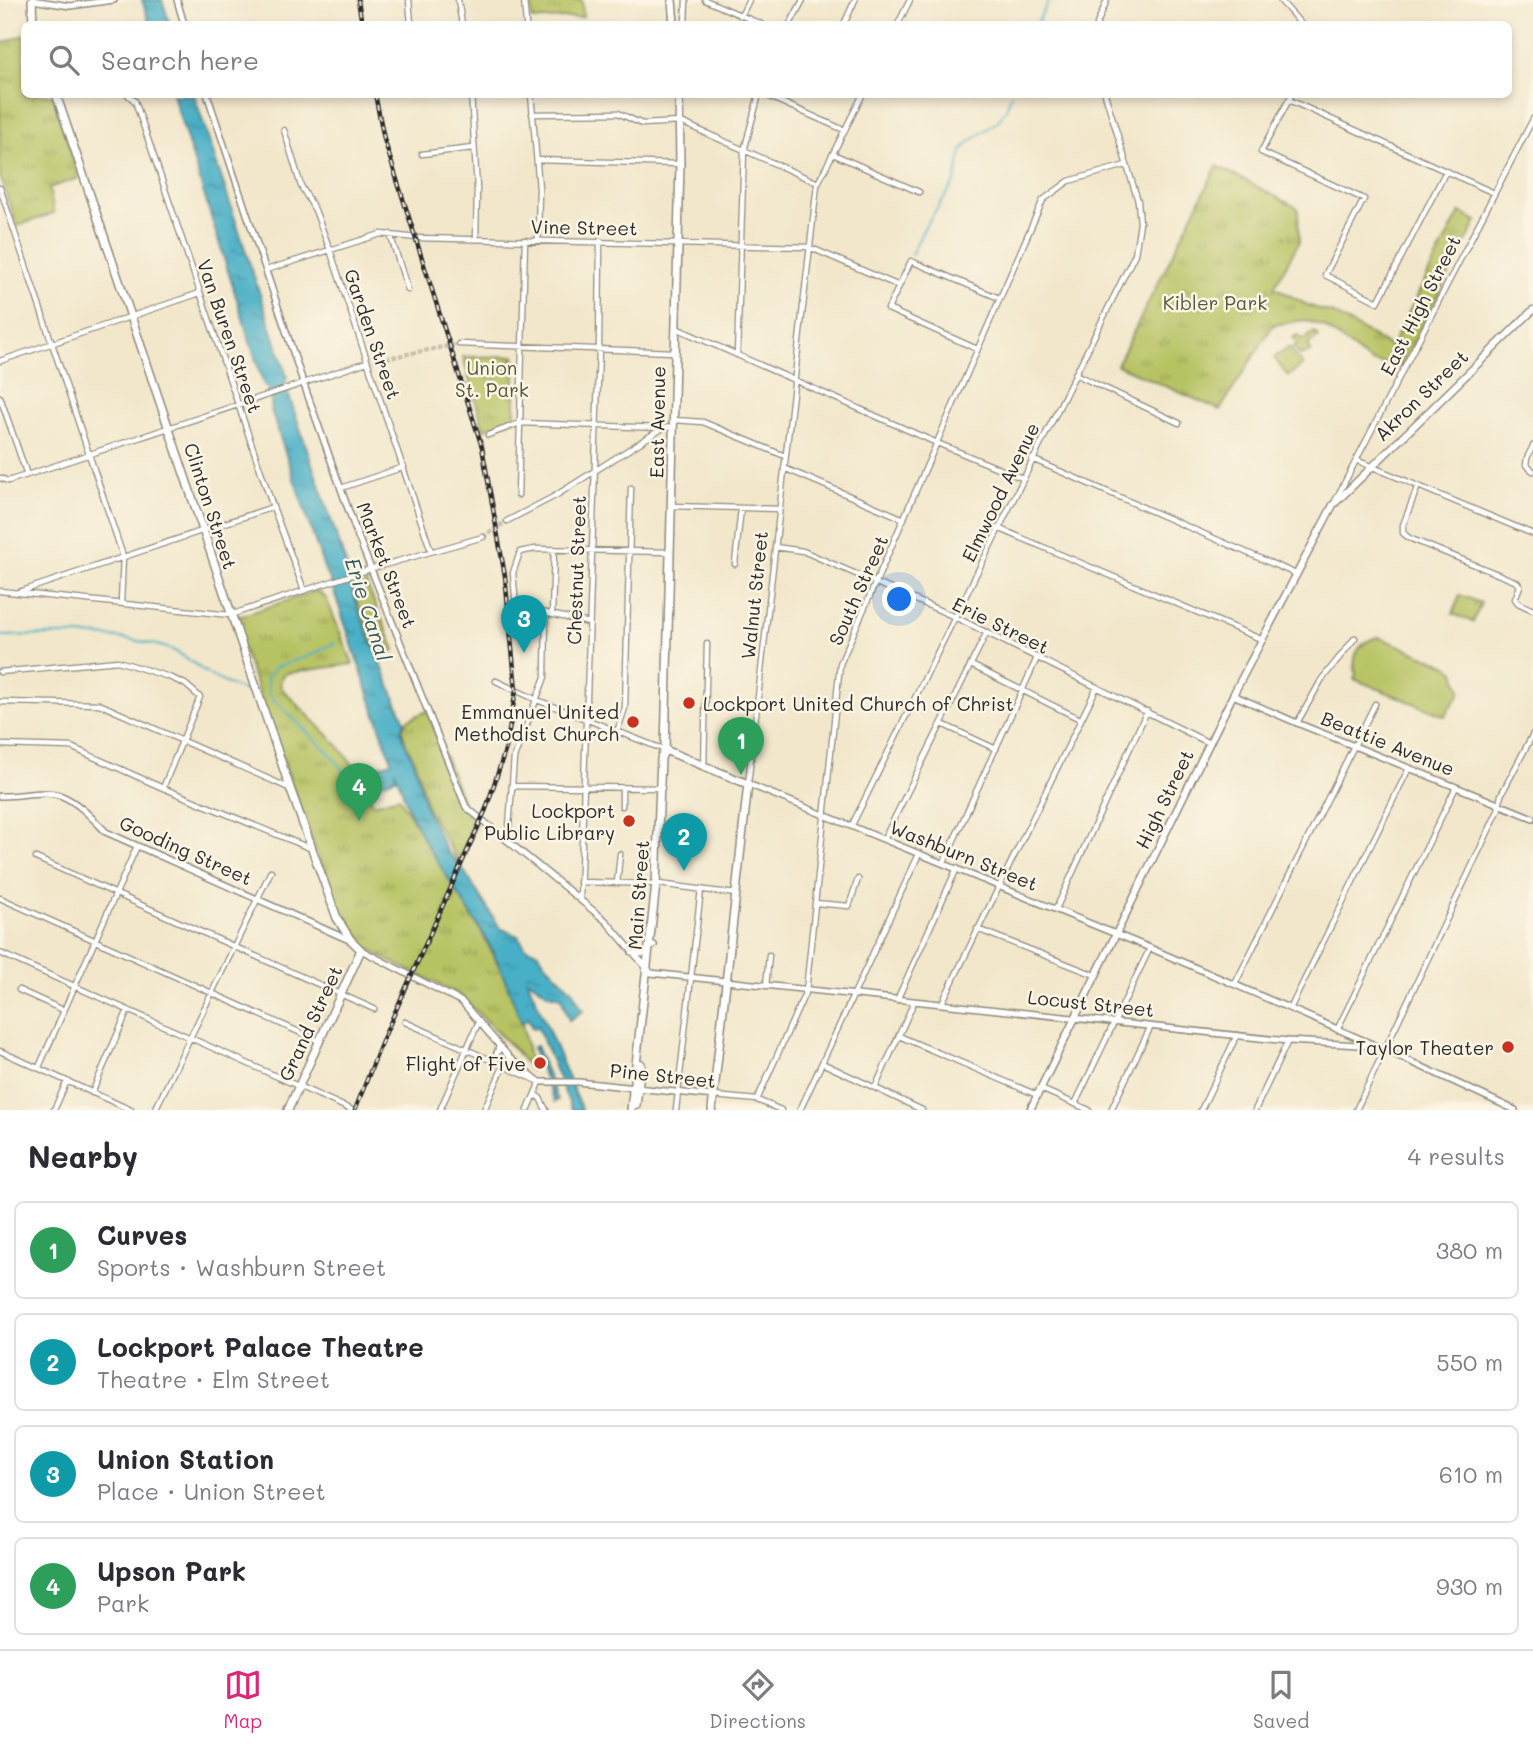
<!DOCTYPE html>
<html lang="en">
<head>
<meta charset="utf-8">
<style>
	body { margin:0; font-family:Mali,sans-serif; background:#f7f7f7; color:#2b2b33 }
	.you { position:absolute; left:900px; top:600px; width:24px; height:24px; margin:-18px; border:5px solid #fff; border-radius:50%; background:#1a73e8; box-shadow:0 0 0 10px #1a73e833 }
	.badge { display:grid; place-items:center; width:46px; height:46px; border-radius:50%; background:#db2777; color:#fff; font-size:23px; font-weight:700 }
	.pin { position:absolute; translate:-50% -58px; filter:drop-shadow(0 2px 4px #0008) }
	.pin::after { content:''; position:absolute; top:37px; width:24px; height:21px; background:inherit; clip-path:polygon(0 0,100% 0,50% 100%) }
	.list { margin:0; padding:0; list-style:none }
	h2 { display:flex; justify-content:space-between; align-items:center; height:91px; margin:0; padding:0 28px; font-size:30px }
	h2 small { font-size:23px; font-weight:400; color:#7c7c81 }
	.list li { display:grid; grid-template-columns:46px 1fr auto; gap:21px; align-items:center; box-sizing:border-box; height:98px; margin:0 14px 14px; padding:0 14px; border:2px solid #e1e1e2; border-radius:10px }
	.list b { display:block; font-size:26px; white-space:nowrap }
	.list p { margin:0; font-size:23px; white-space:nowrap; color:#7c7c81 }
	.list em { font-size:23px; font-style:normal; color:#7c7c81 }
	.icon { flex:none; width:38px; height:38px; fill:none; stroke:currentColor; stroke-width:2; stroke-linecap:round; stroke-linejoin:round }
	.map { position:relative; flex:none; width:1533px; height:1110px; overflow:hidden }
	.search { position:absolute; background:#fff; box-shadow:0 4px 10px #0003; left:21px; right:21px; top:21px; height:77px; display:flex; align-items:center; gap:18px; box-sizing:border-box; padding:0 24px; border-radius:10px; color:#7c7c81; font-size:26px }
	.sheet { height:539px; background:#fff }
	nav { display:flex; justify-content:space-around; align-items:center; box-sizing:border-box; height:98px; border-top:2px solid #e1e1e2; background:#fff; font-size:19px; color:#7c7c81 }
	nav a { display:grid; justify-items:center; gap:4px }
	nav .on { color:#db2777 }
	.map>svg:first-child { display:block }
	.grass { fill:#b7c364; stroke:#717748; stroke-width:2 }
	.park { fill:url(#park-tufts); stroke:#717748; stroke-width:2 }
	.water { fill:url(#water-ripples); stroke:#396d78; stroke-width:2 }
	.lines { fill:none; stroke-linecap:round; stroke-linejoin:round }
	.stream { stroke:#47afc6; stroke-width:2 }
	.minor-tunnel { stroke:#cac1ab; stroke-width:4.5; stroke-dasharray:4.5 2; stroke-linecap:butt }
	.minor-casing { stroke:#8e897b; stroke-width:7 }
	.tertiary-casing { stroke:#8e897b; stroke-width:8 }
	.secondary-casing { stroke:#8e897b; stroke-width:9 }
	.primary-casing { stroke:#8e897b; stroke-width:10 }
	.trunk-casing { stroke:#8e897b; stroke-width:10 }
	.minor { stroke:#fff; stroke-width:4.5 }
	.tertiary { stroke:#fff; stroke-width:5 }
	.secondary { stroke:#fff; stroke-width:6 }
	.primary { stroke:#fff; stroke-width:7 }
	.trunk { stroke:#fff; stroke-width:7 }
	.rail-casing { stroke:#2b2b2b; stroke-width:4.5 }
	.rail { stroke:#fcf5e5; stroke-width:2; stroke-dasharray:5; stroke-linecap:butt }
	.poi-dot { fill:#c8321e; stroke:#fcf5e5; stroke-width:2.5 }
	.labels { text-anchor:middle; dominant-baseline:central; stroke-width:5; stroke-linejoin:round; paint-order:stroke }
	.street-label { font-size:19px; fill:#2b2b2b; stroke:#fcf5e5 }
	.park-label { font-size:19px; fill:#55593c; stroke:#fcf5e5 }
	.poi-label { font-size:19px; fill:#2b2b2b; stroke:#fcf5e5; text-anchor:end }
	.water-label { font-size:21px; font-style:italic; fill:#355961; stroke:#fcf5e5 }
</style>
</head>
<body>
<div class="map">
<svg width="1533" height="1110" viewBox="0 0 1533 1110">
	<defs>
		<pattern id="park-tufts" width="24" height="20" patternUnits="userSpaceOnUse" patternTransform="scale(1.75)"><rect width="24" height="20" fill="#b7c364"/><path d="M3 7l-1-3M5 7V3M7 7l1-3M15 17l-1-3M17 17v-4M19 17l1-3" fill="none" stroke="#959f53"/></pattern>
		<pattern id="water-ripples" width="26" height="14" patternUnits="userSpaceOnUse" patternTransform="scale(1.75)"><rect width="26" height="14" fill="#47afc6"/><path d="M2 4q2-2 4 0t4 0M15 11q2-2 4 0t4 0" fill="none" stroke="#3b8fa1"/></pattern>
	</defs>
	<rect width="100%" height="100%" fill="#fcf5e5"/>
	<filter id="ink" filterUnits="userSpaceOnUse"><feTurbulence type="fractalNoise" baseFrequency=".0143" numOctaves="2"/><feDisplacementMap in="SourceGraphic" scale="14" xChannelSelector="R" yChannelSelector="G"/><feConvolveMatrix kernelMatrix="1 2 1 2 8 2 1 2 1" color-interpolation-filters="sRGB"/></filter>
	<filter id="wash" filterUnits="userSpaceOnUse"><feTurbulence type="fractalNoise" baseFrequency=".00686" numOctaves="4" result="noise"/><feDisplacementMap in="SourceGraphic" scale="28" xChannelSelector="R" yChannelSelector="G"/><feGaussianBlur stdDeviation="1.57" result="paint"/><feColorMatrix in="noise" values="0 0 0 0 0 0 0 0 0 0 0 0 0 0 0 0 0 1.4 0 .05"/><feComposite in="paint" operator="in"/></filter>
	<g filter="url(#wash)">
		<rect width="100%" height="100%" fill="#f2e7cb"/>
		<path class="grass" d="M 1289,347 L 1303,365 L 1288,376 L 1274,358 Z
			M 1378,637 L 1447,665 L 1455,672 L 1461,691 C 1457,701 1449,706 1445,716 L 1354,679 L 1356,674 C 1351,655 1359,642 1378,637 Z"/>
		<path class="park" d="M 531,0 L 582,0 L 583,17 L 532,20 Z
			M 24,35 L 24,94 L 52,95 L 79,178 L 49,188 L 54,213 L 17,226 L 0,177 L 0,44 Z
			M 1217,166 L 1298,208 L 1299,242 L 1274,287 L 1307,305 L 1334,314 L 1391,347 L 1460,212 L 1477,221 L 1401,366 L 1371,362 L 1323,326 L 1304,320 L 1273,325 L 1220,410 L 1117,365 Z
			M 1314,332 L 1319,337 L 1308,345 L 1310,352 L 1300,355 L 1294,347 L 1297,344 L 1293,338 L 1297,335 L 1302,340 Z
			M 515,356 L 515,420 L 484,429 L 463,357 Z
			M 363,576 L 395,650 L 378,657 L 361,616 L 351,581 Z
			M 316,591 L 326,598 L 353,664 L 287,673 L 282,676 L 280,685 L 284,691 L 335,742 L 363,777 L 373,804 L 399,797 C 442,871 496,941 522,1024 C 526,1039 528,1055 531,1071 L 516,1051 L 460,995 L 379,956 L 353,936 L 338,912 L 232,619 Z
			M 1460,595 L 1481,603 L 1473,622 L 1453,614 Z
			M 427,711 L 465,807 L 478,818 L 458,861 L 428,810 L 415,761 L 407,746 L 402,730 L 407,720 Z"/>
		<path class="water" d="M 142,0 L 162,0 L 170,24 L 150,24 Z
			M 173,95 L 194,95 L 287,376 L 285,384 L 347,567 L 346,572 L 361,616 L 405,722 L 401,730 L 406,746 L 414,761 L 426,810 L 446,850 L 464,871 L 500,928 L 518,936 L 526,948 L 538,952 L 546,964 L 572,990 L 583,1011 L 569,1020 L 561,997 L 549,994 L 527,979 L 582,1110 L 572,1110 L 538,1028 L 532,1029 L 528,1018 L 522,1024 L 499,964 L 484,935 L 423,839 L 409,810 L 395,770 L 396,778 L 375,785 L 369,769 L 392,762 L 329,577 L 326,574 L 271,410 C 273,399 271,391 263,383 Z
			M 536,1046 L 558,1100 L 555,1102 L 532,1048 Z"/>
		<g class="lines">
			<path class="stream" d="M 1036,24 L 1050,0
				M 911,255 L 925,226 L 955,182 L 962,151 L 968,143 L 998,121 L 1006,109 L 1011,94
				M 367,626 L 371,624
				M 0,636 C 56,635 113,631 167,648 C 183,653 195,665 208,674 C 220,682 235,687 248,692
				M 269,693 L 267,678 L 275,667 L 309,656 L 335,643
				M 269,695 L 333,757 L 356,789"/>
		</g>
	</g>
	<g filter="url(#ink)">
		<g class="lines">
			<path class="minor-tunnel" d="M 367,362 L 459,344
				M 483,537 L 507,521"/>
			<defs>
				<path id="minor" d="M 409,0 L 411,24
					M 458,0 L 462,24
					M 524,0 L 526,24
					M 705,0 L 761,24
					M 1280,0 L 1301,24
					M 741,16 L 749,0
					M 685,24 L 686,0
					M 790,24 L 803,0
					M 844,24 L 855,0
					M 898,24 L 910,0
					M 1097,24 L 1107,0
					M 127,94 L 135,101 L 273,507 L 304,590
					M 471,94 L 477,188 L 476,239
					M 531,94 L 539,188 L 538,240
					M 763,94 L 844,130
					M 1292,94 L 1261,152 L 1364,199 L 1325,275 L 1378,302 L 1446,171
					M 1289,100 L 1494,193
					M 532,114 L 618,113 L 642,124 L 681,122 L 818,183
					M 284,130 L 301,186 L 315,210 L 330,250 L 431,551
					M 422,154 L 473,148
					M 833,154 L 919,192
					M 537,160 L 680,164
					M 0,188 L 123,556 L 121,603
					M 390,234 L 408,290
					M 266,270 L 381,234 L 417,238 L 809,247 L 899,286
					M 676,328 L 937,443 L 1022,478
					M 459,344 L 674,352
					M 977,349 L 888,309 L 911,261 L 999,298
					M 737,355 L 744,151 L 759,94
					M 0,361 L 200,293
					M 1075,374 L 1179,423
					M 0,397 L 27,475
					M 674,420 L 703,422 L 785,456
					M 488,435 L 520,423 L 662,428
					M 1533,446 L 1527,458 L 1526,465 L 1533,471
					M 1032,459 L 1296,574
					M 1356,460 L 1533,534
					M 784,468 L 904,519
					M 0,478 L 8,481 L 27,475 L 367,362
					M 1418,486 L 1403,525 L 1403,533 L 1409,538 L 1517,582 L 1520,586 L 1515,599 L 1518,603 L 1533,610
					M 341,488 L 404,467
					M 518,495 L 525,240
					M 1335,501 L 1533,119
					M 671,506 L 779,509
					M 507,521 L 555,496 L 663,428 L 672,427
					M 998,528 L 1263,640
					M 775,547 L 803,551 L 955,617 L 1209,743
					M 735,564 L 741,508
					M 0,591 L 230,615 L 370,569 L 483,537
					M 19,592 L 273,507
					M 552,615 L 554,549
					M 589,623 L 516,606 L 513,573 L 520,552 L 535,549 L 668,552
					M 971,665 L 1080,719
					M 0,672 L 118,661 L 169,677 L 185,684 L 200,697 L 163,788
					M 496,681 L 537,700 L 665,750
					M 0,702 L 99,704 L 289,788
					M 1297,723 L 1322,679 L 1355,638
					M 942,724 L 996,749
					M 617,732 L 625,708 L 631,488
					M 0,745 L 71,747 L 163,788 L 312,849
					M 704,766 L 707,644
					M 748,784 L 817,185 L 863,94
					M 512,786 L 662,788
					M 622,789 L 622,806
					M 852,825 L 1135,254 L 1140,223 L 1138,201 L 1105,94
					M 884,839 L 987,632
					M 508,840 L 514,758 L 545,677 L 546,613
					M 36,858 L 374,1009
					M 944,862 L 1037,658
					M 580,882 L 659,884 L 736,894
					M 617,883 L 620,854
					M 0,898 L 319,1041
					M 580,899 L 599,349 L 600,241
					M 815,903 L 849,906 L 858,879
					M 1056,909 L 1147,711
					M 977,929 L 1095,975
					M 0,953 L 352,1110
					M 1235,984 L 1375,704
					M 766,986 L 769,955
					M 19,990 L 63,1010
					M 897,1000 L 957,868
					M 942,1003 L 1097,687
					M 1290,1009 L 1409,768
					M 405,1022 L 540,1082 L 528,1110
					M 1337,1030 L 1456,787
					M 899,1036 L 1037,1095
					M 0,1051 L 131,1110
					M 822,1063 L 922,1110
					M 39,1067 L 137,846
					M 875,1088 L 914,1002
					M 1041,1089 L 1089,1110
					M 92,1093 L 128,1010
					M 535,1095 L 540,1098 L 546,1110
					M 714,1096 L 757,1100 L 781,1110
					M 757,1100 L 806,991 L 840,664 L 1043,200 L 1069,181 L 1126,165
					M 1075,1104 L 1150,948
					M 54,1110 L 67,1081
					M 155,1110 L 271,871
					M 440,1110 L 479,1021
					M 484,1110 L 503,1067
					M 676,1110 L 701,889
					M 800,1110 L 919,854
					M 1111,1110 L 1151,1026
					M 1201,1110 L 1237,1035
					M 1255,1110 L 1288,1041
					M 1356,1110 L 1498,811 L 1501,795 L 1533,734"/>
				<path id="tertiary" d="M 32,0 L 70,6 L 114,0
					M 177,0 L 184,24
					M 207,94 L 303,382 L 357,534 L 466,807 L 606,921 L 651,973 L 1288,1041 L 1377,1046 L 1515,1110
					M 1233,695 L 1297,723 L 1533,818
					M 748,784 L 1150,948 L 1372,1044
					M 0,796 C 19,797 44,789 62,796 C 79,803 93,819 106,832 L 349,940
					M 361,950 L 462,1002 L 510,1058 L 540,1082 L 578,1082 L 714,1096
					M 632,952 L 643,954 L 654,945
					M 494,1063 L 499,1047"/>
				<path id="secondary" d="M 1030,1110 L 1233,695 L 1333,505 L 1533,310"/>
				<path id="primary" d="M 32,0 L 33,24
					M 56,94 L 290,788 L 337,918 L 350,939 L 361,950 L 288,1110
					M 636,1105 L 641,1064
					M 631,1110 L 656,884 L 661,758 L 665,750"/>
				<path id="trunk" d="M 672,0 L 674,24
					M 679,94 L 680,164 L 665,750 L 748,784 L 712,1110"/>
			</defs>
			<use href="#minor" class="minor-casing"/>
			<use href="#tertiary" class="tertiary-casing"/>
			<use href="#secondary" class="secondary-casing"/>
			<use href="#primary" class="primary-casing"/>
			<use href="#trunk" class="trunk-casing"/>
			<use href="#minor" class="minor"/>
			<use href="#tertiary" class="tertiary"/>
			<use href="#secondary" class="secondary"/>
			<use href="#primary" class="primary"/>
			<use href="#trunk" class="trunk"/>
			<defs>
				<path id="rail" d="M 358,0 L 362,24
					M 355,1110 L 383,1039 L 486,809 L 506,748 L 516,690 L 505,576 L 482,447 L 384,139 L 375,94"/>
			</defs>
			<use href="#rail" class="rail-casing"/>
			<use href="#rail" class="rail"/>
		</g>
	</g>
	<g class="poi-dot">
		<circle cx="689" cy="703" r="7"/>
		<circle cx="633" cy="722" r="7"/>
		<circle cx="629" cy="821" r="7"/>
		<circle cx="1508" cy="1047" r="7"/>
		<circle cx="540" cy="1063" r="7"/>
	</g>
	<g class="labels">
		<g class="street-label">
			<text transform="translate(584 227) rotate(1)">Vine Street</text>
			<text transform="translate(1420 305) rotate(-63)">East High Street</text>
			<text transform="translate(373 334) rotate(71)">Garden Street</text>
			<text transform="translate(230 336) rotate(71)">Van Buren Street</text>
			<text transform="translate(1421 395) rotate(-44)">Akron Street</text>
			<text transform="translate(657 422) rotate(-89)">East Avenue</text>
			<text transform="translate(1000 492) rotate(-64)">Elmwood Avenue</text>
			<text transform="translate(211 506) rotate(72)">Clinton Street</text>
			<text transform="translate(387 565) rotate(69)">Market Street</text>
			<text transform="translate(576 570) rotate(-88)">Chestnut Street</text>
			<text transform="translate(858 590) rotate(-66)">South Street</text>
			<text transform="translate(754 595) rotate(-84)">Walnut Street</text>
			<text transform="translate(1001 625) rotate(26)">Erie Street</text>
			<text transform="translate(1388 743) rotate(22)">Beattie Avenue</text>
			<text transform="translate(1164 799) rotate(-64)">High Street</text>
			<text transform="translate(186 850) rotate(24)">Gooding Street</text>
			<text transform="translate(964 855) rotate(22)">Washburn Street</text>
			<text transform="translate(638 895) rotate(-86)">Main Street</text>
			<text transform="translate(1091 1003) rotate(6)">Locust Street</text>
			<text transform="translate(310 1023) rotate(-65)">Grand Street</text>
			<text transform="translate(663 1075) rotate(6)">Pine Street</text>
		</g>
		<g class="park-label">
			<text x="1215" y="302">Kibler Park</text>
			<text x="492" y="367">Union<tspan x="492" dy="22">St. Park</tspan></text>
		</g>
		<g class="poi-label">
			<text x="703" y="703" text-anchor="start">Lockport United Church of Christ</text>
			<text x="619" y="711">Emmanuel United<tspan x="619" dy="22">Methodist Church</tspan></text>
			<text x="615" y="810">Lockport<tspan x="615" dy="22">Public Library</tspan></text>
			<text x="1494" y="1047">Taylor Theater</text>
			<text x="526" y="1063">Flight of Five</text>
		</g>
		<g class="water-label">
			<text transform="translate(369 609) rotate(72)">Erie Canal</text>
		</g>
	</g>
</svg>
<div class="you"></div>
<div class="pin badge" style="left:741px;top:775px;background:#2e9e5b">1</div>
<div class="pin badge" style="left:684px;top:871px;background:#0f9aa8">2</div>
<div class="pin badge" style="left:524px;top:653px;background:#0f9aa8">3</div>
<div class="pin badge" style="left:359px;top:821px;background:#2e9e5b">4</div>
<div class="search"><svg class="icon" aria-label="search" viewBox="0 0 24 24"><circle cx="10" cy="10" r="6"/><path d="M15 15l6 6"/></svg>Search here</div>
</div>
<section class="sheet">
<h2>Nearby<small>4 results</small></h2>
<ul class="list">
<li><span class="badge" style="background:#2e9e5b">1</span><div><b>Curves</b><p>Sports · Washburn Street</p></div><em>380 m</em></li>
<li><span class="badge" style="background:#0f9aa8">2</span><div><b>Lockport Palace Theatre</b><p>Theatre · Elm Street</p></div><em>550 m</em></li>
<li><span class="badge" style="background:#0f9aa8">3</span><div><b>Union Station</b><p>Place · Union Street</p></div><em>610 m</em></li>
<li><span class="badge" style="background:#2e9e5b">4</span><div><b>Upson Park</b><p>Park</p></div><em>930 m</em></li>
</ul>
</section>
<nav>
<a class="on"><svg class="icon" aria-label="map" viewBox="0 0 24 24"><path d="M3 6l6-2 6 2 6-2v14l-6 2-6-2-6 2zM9 4v14M15 6v14"/></svg>Map</a>
<a><svg class="icon" aria-label="directions" viewBox="0 0 24 24"><path d="M12 3l9 9-9 9-9-9zM9 14v-3h6M13 9l2 2-2 2"/></svg>Directions</a>
<a><svg class="icon" aria-label="saved" viewBox="0 0 24 24"><path d="M7 4h10v16l-5-4-5 4z"/></svg>Saved</a>
</nav>
</body>
</html>
